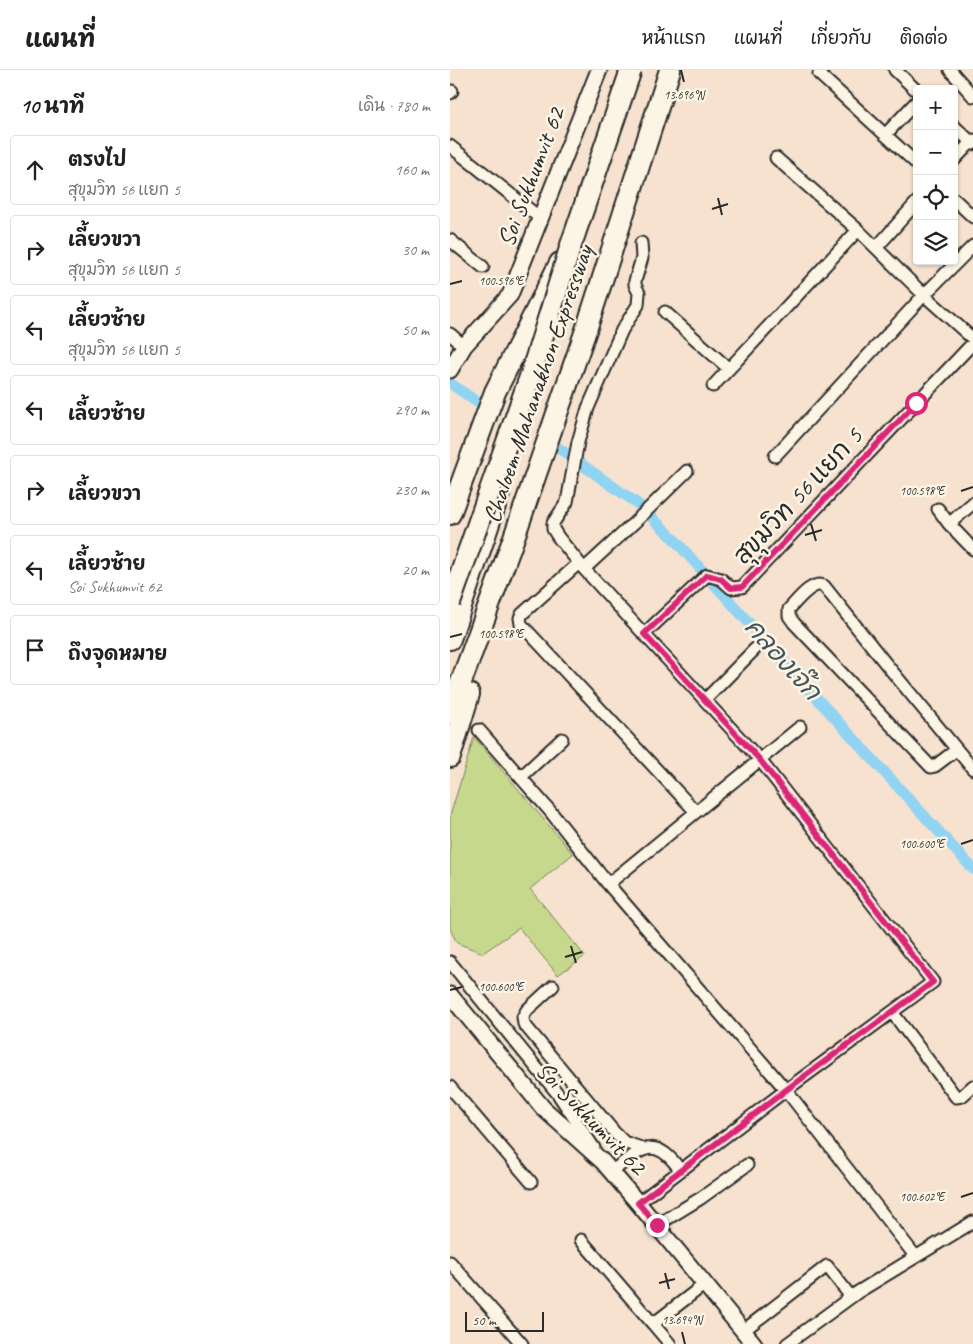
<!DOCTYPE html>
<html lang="th">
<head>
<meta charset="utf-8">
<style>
	body { margin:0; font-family:Caveat,"Playpen Sans Thai",sans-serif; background:#f2f2f2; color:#222 }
	.controls { position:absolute; right:15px; top:15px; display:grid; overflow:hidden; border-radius:5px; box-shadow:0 1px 4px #0004 }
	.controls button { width:45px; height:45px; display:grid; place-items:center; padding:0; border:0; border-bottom:1px solid #e0e0e0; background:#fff; color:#222; font:25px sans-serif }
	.scale { position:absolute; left:15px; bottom:12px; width:79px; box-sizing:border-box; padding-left:5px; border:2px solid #2b2b2b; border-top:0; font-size:14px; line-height:18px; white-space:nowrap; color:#2b2b2b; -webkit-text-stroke:4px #fcf5e5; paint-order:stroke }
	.stop { position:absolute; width:15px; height:15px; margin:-11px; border:4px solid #db2777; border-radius:50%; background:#fff }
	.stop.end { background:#db2777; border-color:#fff; box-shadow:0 1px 5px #0008 }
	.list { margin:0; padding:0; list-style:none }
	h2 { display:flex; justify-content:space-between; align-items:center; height:65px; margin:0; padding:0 20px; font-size:21px }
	h2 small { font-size:16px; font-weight:400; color:#767676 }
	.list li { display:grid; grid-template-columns:32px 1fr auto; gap:15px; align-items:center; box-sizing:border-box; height:70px; margin:0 10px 10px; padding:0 10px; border:1px solid #e0e0e0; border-radius:5px }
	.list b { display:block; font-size:19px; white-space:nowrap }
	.list p { margin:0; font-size:16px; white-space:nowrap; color:#767676 }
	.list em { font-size:16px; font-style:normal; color:#767676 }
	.icon { flex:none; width:28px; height:28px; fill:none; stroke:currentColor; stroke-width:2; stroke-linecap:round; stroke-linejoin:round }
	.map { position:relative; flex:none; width:523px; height:1274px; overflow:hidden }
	header { display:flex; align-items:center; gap:30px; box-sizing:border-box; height:70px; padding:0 25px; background:#fff; border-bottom:1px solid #e0e0e0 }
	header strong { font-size:24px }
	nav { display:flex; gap:28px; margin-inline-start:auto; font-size:18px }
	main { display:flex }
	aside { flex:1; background:#fff }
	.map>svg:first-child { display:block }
	.green { fill:#c6d88c; stroke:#78825c }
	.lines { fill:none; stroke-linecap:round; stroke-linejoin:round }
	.canal { stroke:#91d3f3; stroke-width:11 }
	.street-casing { stroke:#2b2b2b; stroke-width:15 }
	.secondary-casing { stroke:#2b2b2b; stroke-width:19 }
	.highway-casing { stroke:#2b2b2b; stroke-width:24 }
	.street { stroke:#fcf5e5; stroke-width:11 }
	.secondary { stroke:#fcf5e5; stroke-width:15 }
	.highway { stroke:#fcf5e5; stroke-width:20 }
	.highway-bridge-casing { stroke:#2b2b2b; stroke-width:24; stroke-linecap:butt }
	.highway-bridge { stroke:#fcf5e5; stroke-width:20 }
	.route { stroke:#db2777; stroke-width:6 }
	.ticks { fill:none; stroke:#2b2b2b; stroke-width:2 }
	.labels { text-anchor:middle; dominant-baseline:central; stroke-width:5; stroke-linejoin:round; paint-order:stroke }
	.street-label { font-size:25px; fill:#2b2b2b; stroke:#fcf5e5 }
	.water-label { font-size:26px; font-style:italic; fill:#44555d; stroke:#fcf5e5 }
	.ticks-label { font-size:12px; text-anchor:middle; fill:#2b2b2b; stroke:#fcf5e5; stroke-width:5; stroke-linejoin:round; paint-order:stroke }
</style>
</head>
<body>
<header>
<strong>แผนที่</strong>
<nav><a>หน้าแรก</a><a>แผนที่</a><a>เกี่ยวกับ</a><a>ติดต่อ</a></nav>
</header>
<main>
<aside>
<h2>10 นาที<small>เดิน · 780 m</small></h2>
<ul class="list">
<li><svg class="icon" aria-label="ahead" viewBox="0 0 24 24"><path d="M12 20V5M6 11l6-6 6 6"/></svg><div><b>ตรงไป</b><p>สุขุมวิท 56 แยก 5</p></div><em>160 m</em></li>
<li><svg class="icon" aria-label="right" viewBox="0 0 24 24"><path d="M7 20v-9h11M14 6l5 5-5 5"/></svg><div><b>เลี้ยวขวา</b><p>สุขุมวิท 56 แยก 5</p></div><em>30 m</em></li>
<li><svg class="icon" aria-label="left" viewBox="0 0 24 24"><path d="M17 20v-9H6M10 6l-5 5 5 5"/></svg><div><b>เลี้ยวซ้าย</b><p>สุขุมวิท 56 แยก 5</p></div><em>50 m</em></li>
<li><svg class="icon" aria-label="left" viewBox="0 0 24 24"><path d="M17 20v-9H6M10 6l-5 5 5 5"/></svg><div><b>เลี้ยวซ้าย</b></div><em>290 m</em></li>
<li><svg class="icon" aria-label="right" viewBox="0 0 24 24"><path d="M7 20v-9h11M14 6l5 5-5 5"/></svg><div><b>เลี้ยวขวา</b></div><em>230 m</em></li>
<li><svg class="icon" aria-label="left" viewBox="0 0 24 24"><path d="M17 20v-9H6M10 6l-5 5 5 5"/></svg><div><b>เลี้ยวซ้าย</b><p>Soi Sukhumvit 62</p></div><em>20 m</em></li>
<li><svg class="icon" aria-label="arrive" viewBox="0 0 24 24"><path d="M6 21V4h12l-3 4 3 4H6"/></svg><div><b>ถึงจุดหมาย</b></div></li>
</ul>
</aside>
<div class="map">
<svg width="523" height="1274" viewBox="0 0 523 1274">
	<rect width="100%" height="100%" fill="#f7e2cf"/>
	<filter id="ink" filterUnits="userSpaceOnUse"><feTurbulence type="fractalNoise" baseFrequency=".02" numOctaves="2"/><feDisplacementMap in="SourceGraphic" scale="10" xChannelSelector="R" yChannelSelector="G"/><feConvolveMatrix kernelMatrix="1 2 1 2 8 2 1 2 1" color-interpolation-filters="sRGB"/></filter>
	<g filter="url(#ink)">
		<path class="green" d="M 24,667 L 123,784 L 80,819 L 135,886 L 108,905 L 69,858 L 33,883 L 7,873 L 0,859 L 0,746 Z"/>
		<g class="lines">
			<path class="canal" d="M 0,313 L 31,335
				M 107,377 L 188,434 L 223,468 L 352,612 L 523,799"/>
			<defs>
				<path id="street" d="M 372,0 L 369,4 L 467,94
					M 445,0 L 467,21
					M 500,0 L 523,26
					M 0,23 L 2,21
					M 504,56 L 523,74
					M 435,65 L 467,31
					M 0,76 L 90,148
					M 326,88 L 408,160 L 474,225 L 523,269
					M 504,90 L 523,70
					M 504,129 L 523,147
					M 0,170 L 33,197
					M 427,177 L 467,132
					M 215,242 L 279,299
					M 0,264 L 14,276
					M 263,316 L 408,160
					M 325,386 L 474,225 L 523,176
					M 488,439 L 499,454 L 523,479
					M 499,454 L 523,433
					M 129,493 L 72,544 L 70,548 L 71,554 L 246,742
					M 134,499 L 185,452 L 237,401
					M 194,564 L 257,505 L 271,509 L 281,518 L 292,517 L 523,273
					M 255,630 L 305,579
					M 29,660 L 100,741 L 158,814 L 336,1020 L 466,1187
					M 506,680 L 485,696 L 481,697 L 344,553 L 339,546 L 339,539 C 347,531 362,510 374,516 L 436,594 L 523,699
					M 71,707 L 112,669
					M 158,814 L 350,657
					M 0,892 L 108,1024 L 144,1078
					M 103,916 L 77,940 L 73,947 L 74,954 L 165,1063 L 174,1072 L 194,1079
					M 442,942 L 506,1027 L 512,1026 L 523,1016
					M 0,1017 L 81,1112
					M 161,1102 C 191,1080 204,1063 230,1100
					M 188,1133 L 336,1020 L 483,912 L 310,690 L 134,499 L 108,467 L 103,459 L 103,453 L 117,432 L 128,372 L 138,338 L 172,260 L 188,235 L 189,223 L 185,215 L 185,211 L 192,188 L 191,173
					M 207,1155 L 251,1128 L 297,1095
					M 131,1170 L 203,1254
					M 0,1192 L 72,1274
					M 293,1261 L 377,1196 L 401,1227
					M 220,1274 L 203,1254 L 255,1214
					M 337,1274 L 408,1222 L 523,1152"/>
				<path id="secondary" d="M 0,300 L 14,276 L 60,225 L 149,0
					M 0,925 L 93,1038 L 153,1092 L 188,1133 L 304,1274"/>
				<path id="highway" d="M 0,444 L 45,322 L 110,193
					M 0,569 L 49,424
					M 0,642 L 62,473 L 136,260 L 220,0
					M 0,687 L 19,624"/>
			</defs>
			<use href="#street" class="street-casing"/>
			<use href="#secondary" class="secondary-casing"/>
			<use href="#highway" class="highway-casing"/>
			<use href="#street" class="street"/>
			<use href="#secondary" class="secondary"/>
			<use href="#highway" class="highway"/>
			<defs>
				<path id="highway-bridge" d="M 0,533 L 81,304 L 121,175 L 181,0"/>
			</defs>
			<use href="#highway-bridge" class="highway-bridge-casing"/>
			<use href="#highway-bridge" class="highway-bridge"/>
		</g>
	</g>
	<g class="lines" filter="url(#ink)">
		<path class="route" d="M 207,1155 L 188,1133 L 336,1020 L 483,912 L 310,690 L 194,564 L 257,505 L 271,509 L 281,518 L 292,517 L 466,333"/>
	</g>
	<path class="ticks" d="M 231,0 L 234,12M 268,128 L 272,145M 262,139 L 278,134M 0,214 L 12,211M 511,421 L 523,417M 361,454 L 366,471M 355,465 L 372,460M 0,567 L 12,564M 511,774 L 523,770M 121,876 L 126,893M 115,887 L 132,882M 0,920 L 12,917M 511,1127 L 523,1123M 215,1203 L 219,1219M 209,1213 L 225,1209M 232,1262 L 235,1274"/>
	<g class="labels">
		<g class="street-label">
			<text transform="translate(81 107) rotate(-69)">Soi Sukhumvit 62</text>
			<text transform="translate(88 314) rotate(-71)">Chaloem Mahanakhon Expressway</text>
			<text transform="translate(348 426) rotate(-47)">สุขุมวิท 56 แยก 5</text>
			<text transform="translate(141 1048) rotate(46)">Soi Sukhumvit 62</text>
		</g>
		<g class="water-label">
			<text transform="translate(333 589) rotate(48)">คลองเจ๊ก</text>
		</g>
	</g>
	<g class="ticks-label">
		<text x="234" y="29">13.696°N</text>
		<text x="51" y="215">100.596°E</text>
		<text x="472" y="425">100.598°E</text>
		<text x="51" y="568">100.598°E</text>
		<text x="472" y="778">100.600°E</text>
		<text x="51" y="921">100.600°E</text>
		<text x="472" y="1131">100.602°E</text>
		<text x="232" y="1254">13.694°N</text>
	</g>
</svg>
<div class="controls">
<button>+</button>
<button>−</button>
<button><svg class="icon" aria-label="locate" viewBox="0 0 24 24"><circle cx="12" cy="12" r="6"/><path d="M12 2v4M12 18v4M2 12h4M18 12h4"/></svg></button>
<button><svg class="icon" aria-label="layers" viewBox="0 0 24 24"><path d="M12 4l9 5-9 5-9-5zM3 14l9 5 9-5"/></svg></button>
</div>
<div class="scale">50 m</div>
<div class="stop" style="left:466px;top:333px"></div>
<div class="stop end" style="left:207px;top:1155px"></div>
</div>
</main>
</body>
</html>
